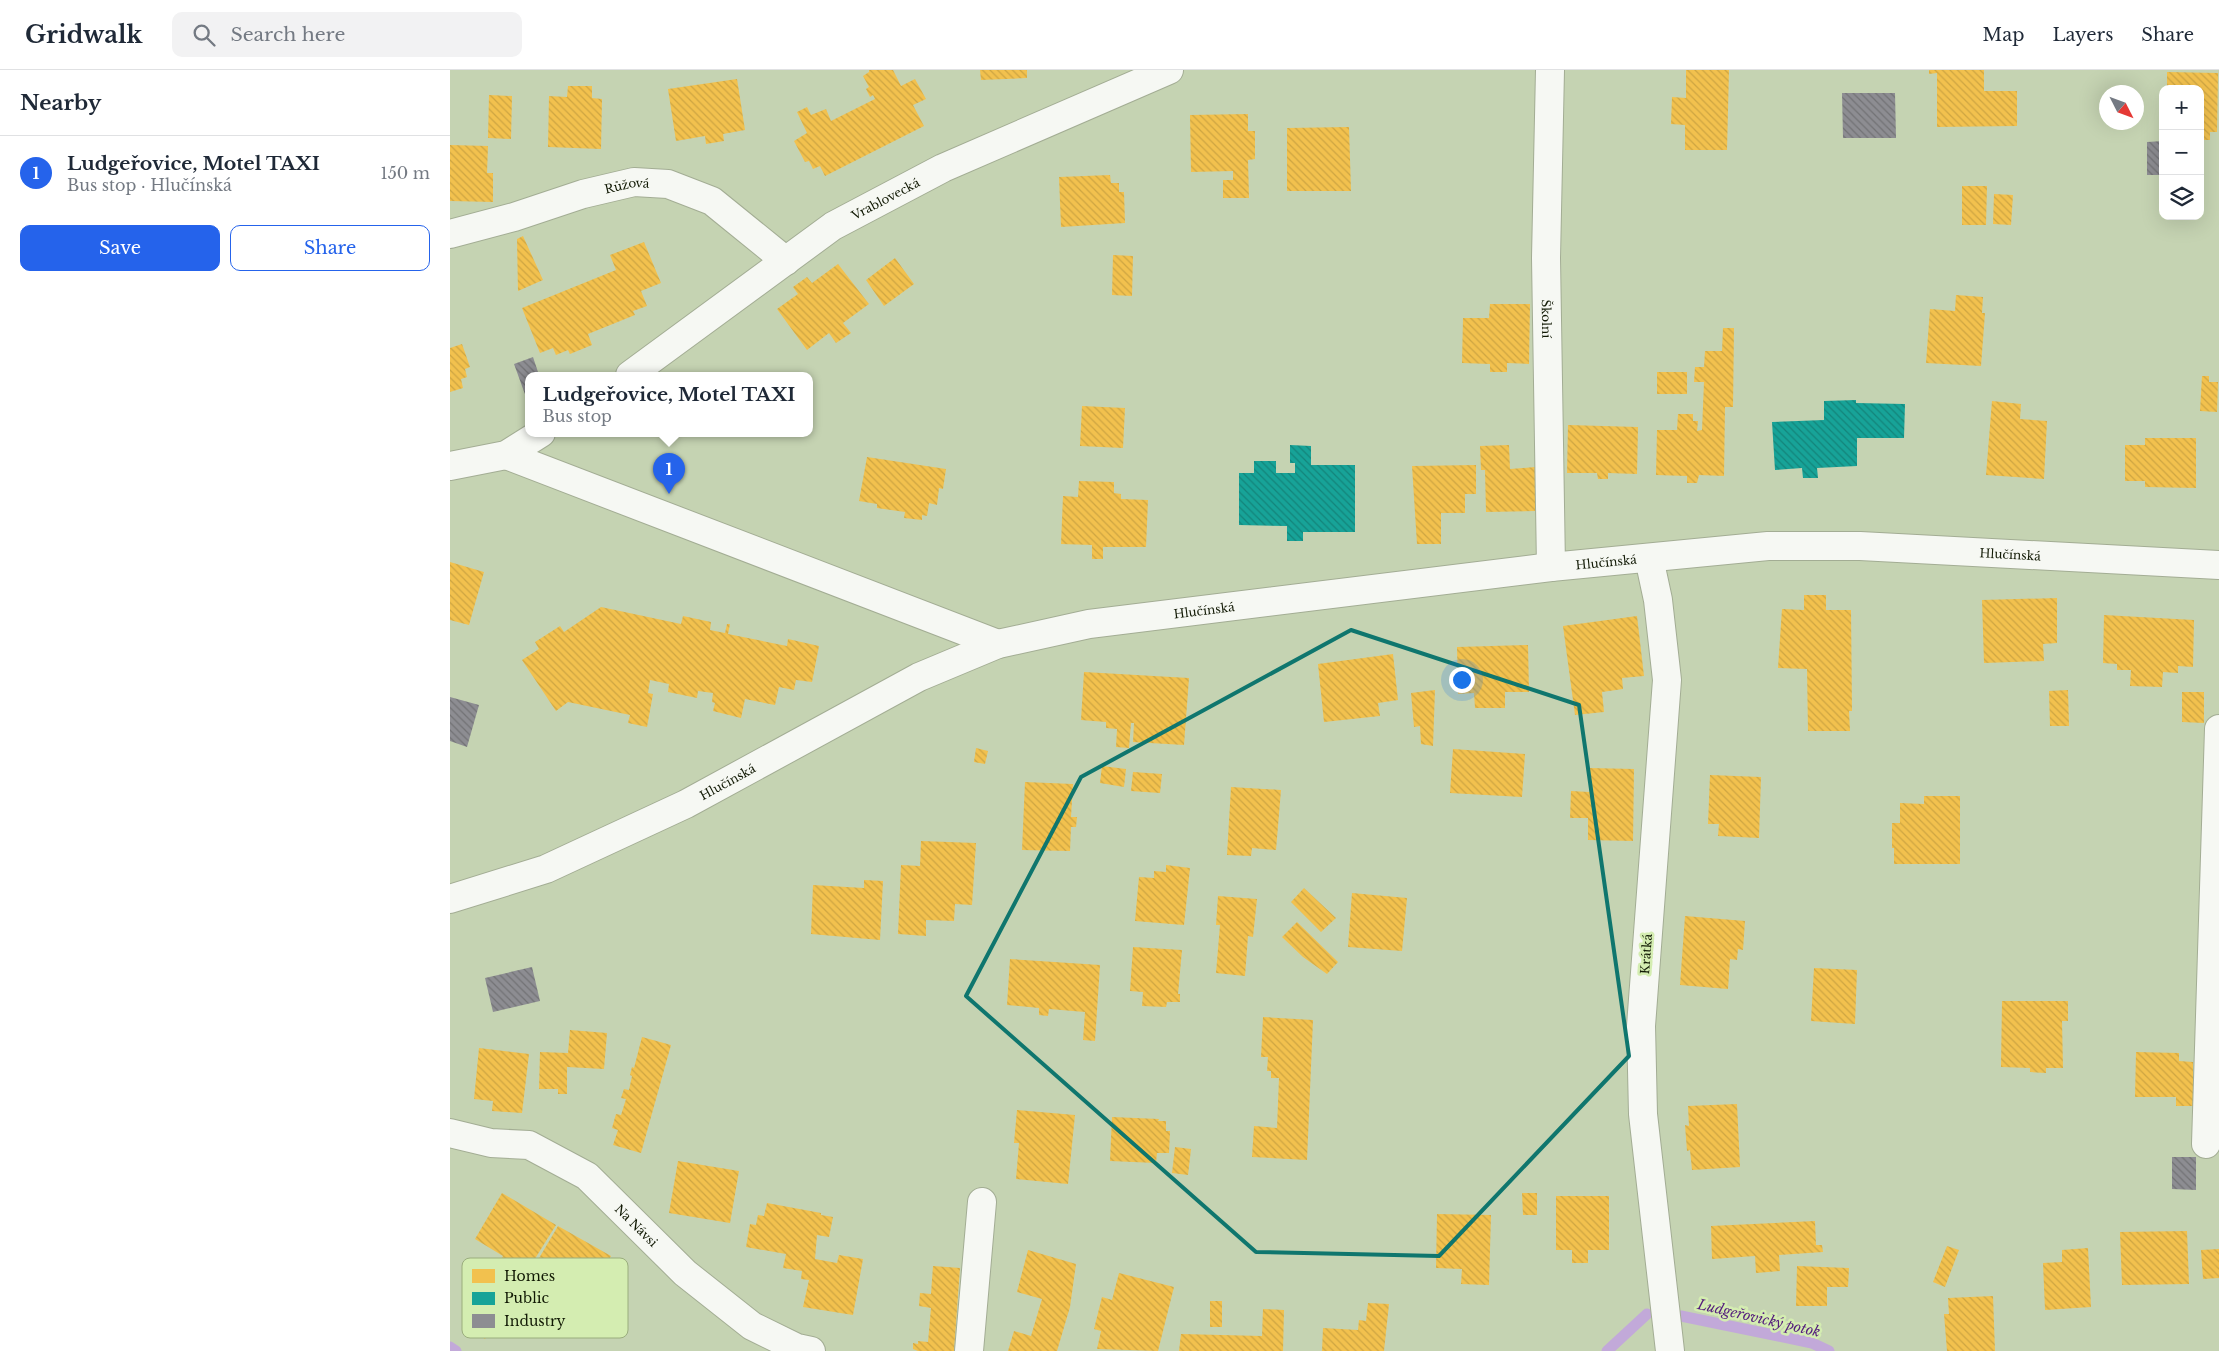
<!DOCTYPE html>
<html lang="en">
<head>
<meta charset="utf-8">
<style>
	body { margin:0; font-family:"Libre Baskerville",serif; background:#f2f2f3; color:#1f2937 }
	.controls { position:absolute; right:15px; top:15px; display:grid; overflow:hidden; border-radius:10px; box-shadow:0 5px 20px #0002 }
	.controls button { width:45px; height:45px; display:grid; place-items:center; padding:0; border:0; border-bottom:1px solid #e0e1e3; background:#fff; color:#1f2937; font:25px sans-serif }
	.compass { position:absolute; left:1649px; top:15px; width:45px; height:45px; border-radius:50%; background:#fff; box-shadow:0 5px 20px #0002; rotate:132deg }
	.you { position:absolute; left:1011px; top:609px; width:18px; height:18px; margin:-12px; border:4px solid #fff; border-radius:50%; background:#1a73e8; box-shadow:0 0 0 8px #1a73e833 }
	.badge { display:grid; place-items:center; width:32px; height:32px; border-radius:50%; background:#2563eb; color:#fff; font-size:16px; font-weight:700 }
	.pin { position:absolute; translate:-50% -41px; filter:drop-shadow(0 1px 2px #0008) }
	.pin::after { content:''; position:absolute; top:26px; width:18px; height:15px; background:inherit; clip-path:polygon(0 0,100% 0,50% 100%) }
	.popup { position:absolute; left:75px; top:302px; width:288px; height:65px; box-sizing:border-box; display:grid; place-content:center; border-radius:10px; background:#fff; filter:drop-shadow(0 1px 4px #0005); font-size:16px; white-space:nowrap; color:#747a83 }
	.popup b { font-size:19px; color:#1f2937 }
	.popup::after { content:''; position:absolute; left:50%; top:100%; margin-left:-10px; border:10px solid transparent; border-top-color:#fff }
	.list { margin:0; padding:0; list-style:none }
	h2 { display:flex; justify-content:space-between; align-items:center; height:65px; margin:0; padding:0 20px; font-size:21px }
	h2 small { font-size:16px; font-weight:400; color:#747a83 }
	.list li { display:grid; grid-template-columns:32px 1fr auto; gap:15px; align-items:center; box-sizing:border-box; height:75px; padding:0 20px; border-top:1px solid #e0e1e3 }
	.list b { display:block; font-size:19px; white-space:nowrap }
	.list p { margin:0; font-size:16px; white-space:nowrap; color:#747a83 }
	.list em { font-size:16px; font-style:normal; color:#747a83 }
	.actions { display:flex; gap:10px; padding:15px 20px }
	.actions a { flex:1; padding:11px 0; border:1px solid #2563eb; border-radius:10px; text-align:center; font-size:18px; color:#2563eb }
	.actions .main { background:#2563eb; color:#fff }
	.icon { flex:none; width:28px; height:28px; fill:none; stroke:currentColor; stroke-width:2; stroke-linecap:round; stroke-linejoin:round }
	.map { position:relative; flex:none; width:1769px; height:1281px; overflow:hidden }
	header { display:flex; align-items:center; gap:30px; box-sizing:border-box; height:70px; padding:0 25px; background:#fff; border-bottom:1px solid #e0e1e3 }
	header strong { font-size:24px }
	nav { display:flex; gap:28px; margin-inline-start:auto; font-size:18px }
	.search { width:350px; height:45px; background:#f2f2f3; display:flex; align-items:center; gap:12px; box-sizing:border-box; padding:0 18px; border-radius:10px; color:#747a83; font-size:19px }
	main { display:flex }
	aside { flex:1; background:#fff }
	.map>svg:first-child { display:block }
	.homes { fill:url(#homes-back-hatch) }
	.public { fill:url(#public-back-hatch) }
	.industry { fill:url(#industry-back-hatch) }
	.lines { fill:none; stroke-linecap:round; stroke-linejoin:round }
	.stream { stroke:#c2a9d9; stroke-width:11 }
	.street-casing { stroke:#a3ad94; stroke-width:30 }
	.secondary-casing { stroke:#a3ad94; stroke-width:30 }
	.street { stroke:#f6f8f3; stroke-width:28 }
	.secondary { stroke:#f6f8f3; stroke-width:28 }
	.marked { fill:none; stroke:#0f766e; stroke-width:4; stroke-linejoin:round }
	.labels { text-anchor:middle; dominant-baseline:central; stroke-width:5; stroke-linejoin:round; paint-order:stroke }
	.street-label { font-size:12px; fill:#111904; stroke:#d4edb1 }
	.water-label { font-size:14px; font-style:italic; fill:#541d7d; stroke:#d4edb1 }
	.key { fill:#d4edb1; stroke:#9aad7d; stroke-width:1 }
	.key-label { font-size:14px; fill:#111904 }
</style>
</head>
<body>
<header>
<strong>Gridwalk</strong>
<div class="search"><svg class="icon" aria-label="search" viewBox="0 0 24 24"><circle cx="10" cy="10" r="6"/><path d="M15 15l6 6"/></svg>Search here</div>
<nav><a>Map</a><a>Layers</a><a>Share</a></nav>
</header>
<main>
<aside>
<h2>Nearby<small></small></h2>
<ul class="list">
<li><span class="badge">1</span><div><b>Ludgeřovice, Motel TAXI</b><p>Bus stop · Hlučínská</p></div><em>150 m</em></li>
</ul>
<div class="actions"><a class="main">Save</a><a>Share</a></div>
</aside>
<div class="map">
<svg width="1769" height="1281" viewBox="0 0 1769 1281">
	<defs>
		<pattern id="homes-back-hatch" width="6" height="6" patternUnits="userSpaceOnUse" patternTransform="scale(1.25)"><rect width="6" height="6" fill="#f2c14e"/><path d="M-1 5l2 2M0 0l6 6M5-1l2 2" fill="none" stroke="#cea542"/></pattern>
		<pattern id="public-back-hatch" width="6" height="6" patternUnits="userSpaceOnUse" patternTransform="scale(1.25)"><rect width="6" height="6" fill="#17a398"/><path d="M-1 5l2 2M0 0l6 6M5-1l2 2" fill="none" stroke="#13847a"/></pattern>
		<pattern id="industry-back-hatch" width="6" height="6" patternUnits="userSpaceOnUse" patternTransform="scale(1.25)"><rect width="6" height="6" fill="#8d8d92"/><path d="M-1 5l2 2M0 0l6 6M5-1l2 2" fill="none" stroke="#727275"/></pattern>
	</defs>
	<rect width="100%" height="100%" fill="#c5d3b2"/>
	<path class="homes" d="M 419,0 L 443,0 L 451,16 L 465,9 L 476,29 L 463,35 L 474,56 L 375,106 L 370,96 L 363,99 L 359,91 L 355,92 L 344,71 L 357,63 L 347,42 L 357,37 L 361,45 L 376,39 L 381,51 L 425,29 L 423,25 L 420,27 L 416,19 L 419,17 L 413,6 L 419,2 Z
		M 530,0 L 577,0 L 577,8 L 531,10 Z
		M 1236,0 L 1279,0 L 1277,80 L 1235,80 L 1235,55 L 1221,54 L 1222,27 L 1236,28 Z
		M 1479,0 L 1534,0 L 1534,21 L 1567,21 L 1567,56 L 1487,57 L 1487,3 L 1479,4 Z
		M 1717,2 L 1768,3 L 1767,62 L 1760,62 L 1760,70 L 1750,70 L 1750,19 L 1717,19 Z
		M 287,9 L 295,60 L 273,64 L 274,71 L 256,74 L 255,66 L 226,71 L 218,19 Z
		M 118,16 L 142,16 L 142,28 L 152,29 L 151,79 L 98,77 L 99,26 L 117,27 Z
		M 39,25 L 62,26 L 61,69 L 38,68 Z
		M 798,44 L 798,61 L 805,61 L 805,89 L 798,90 L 799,128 L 773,128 L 773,110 L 783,110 L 783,101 L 741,102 L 740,45 Z
		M 899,57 L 901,121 L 837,121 L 837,58 Z
		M 0,75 L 38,76 L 37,103 L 43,103 L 43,132 L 0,131 Z
		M 660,105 L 661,113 L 669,113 L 669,122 L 674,122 L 675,153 L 611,157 L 609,107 Z
		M 1512,116 L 1537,116 L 1536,155 L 1512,155 Z
		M 1544,124 L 1563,125 L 1561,155 L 1543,154 Z
		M 73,166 L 93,210 L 68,221 L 67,169 Z
		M 194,172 L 211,213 L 191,221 L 197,236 L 183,241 L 185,245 L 138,264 L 142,275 L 120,284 L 118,280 L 106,285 L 103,278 L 90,283 L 72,238 L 166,200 L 160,185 Z
		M 663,185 L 683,186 L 682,226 L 662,225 Z
		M 445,188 L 464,214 L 434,236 L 416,210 Z
		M 388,194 L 419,234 L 393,253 L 401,263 L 386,273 L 379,263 L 357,280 L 327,239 L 348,224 L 343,217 L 357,207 L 362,213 Z
		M 1506,225 L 1533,227 L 1532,243 L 1535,243 L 1531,296 L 1476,293 L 1480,239 L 1505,241 Z
		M 1040,234 L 1080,234 L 1079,294 L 1057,293 L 1057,302 L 1040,302 L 1040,294 L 1012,293 L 1013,248 L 1039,248 Z
		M 1273,258 L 1284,258 L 1283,337 L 1275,337 L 1274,406 L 1249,405 L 1247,413 L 1237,413 L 1237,406 L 1206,405 L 1207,360 L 1227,360 L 1228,344 L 1243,344 L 1243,351 L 1248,351 L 1247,361 L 1252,360 L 1254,312 L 1244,312 L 1245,297 L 1254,297 L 1255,281 L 1272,281 Z
		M 12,274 L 20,297 L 15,299 L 17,307 L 11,309 L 13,318 L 0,322 L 0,278 Z
		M 1207,302 L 1237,302 L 1237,324 L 1207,324 Z
		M 1752,306 L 1759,306 L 1759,312 L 1768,312 L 1767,342 L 1750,341 Z
		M 1542,331 L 1571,334 L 1570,349 L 1597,351 L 1594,409 L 1536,405 Z
		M 632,336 L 675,338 L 673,378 L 630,376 Z
		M 1118,355 L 1188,357 L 1187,404 L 1158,403 L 1158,409 L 1148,409 L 1147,403 L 1117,403 Z
		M 1695,368 L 1746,368 L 1746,418 L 1695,417 L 1695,411 L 1675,411 L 1675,375 L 1695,375 Z
		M 1059,375 L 1060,399 L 1085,397 L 1085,441 L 1036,442 L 1035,400 L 1031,400 L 1030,376 Z
		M 417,387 L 496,399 L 493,419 L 489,418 L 487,435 L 479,433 L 477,446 L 472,445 L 472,450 L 454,448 L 455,442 L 427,438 L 427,434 L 409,431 Z
		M 1026,395 L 1026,424 L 1015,424 L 1015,443 L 991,443 L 991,474 L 967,474 L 962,396 Z
		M 629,411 L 664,412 L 664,423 L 671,424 L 671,429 L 698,430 L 696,477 L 653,477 L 653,489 L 642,489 L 642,475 L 611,474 L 613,426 L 628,427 Z
		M 0,492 L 34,502 L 19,555 L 0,550 Z
		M 1354,525 L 1376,525 L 1376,540 L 1401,540 L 1402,641 L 1399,641 L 1400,661 L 1358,661 L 1357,599 L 1328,598 L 1332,539 L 1354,540 Z
		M 1607,528 L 1607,573 L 1593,574 L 1594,591 L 1534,593 L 1532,530 Z
		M 151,537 L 231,554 L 233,546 L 261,552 L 260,560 L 275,563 L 277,554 L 280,554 L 278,564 L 337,576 L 338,569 L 369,576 L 362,612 L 346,610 L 344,620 L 329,617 L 325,635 L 295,629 L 291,648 L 263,641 L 265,633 L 262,632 L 263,623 L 248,621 L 247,628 L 218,622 L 219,614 L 200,610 L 198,623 L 203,624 L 197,657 L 178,653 L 180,645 L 118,632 L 106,641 L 72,590 L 89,579 L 85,572 L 110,556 L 114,562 Z
		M 1654,545 L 1744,550 L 1743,597 L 1728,596 L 1728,603 L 1713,602 L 1712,617 L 1680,616 L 1681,600 L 1667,600 L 1667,594 L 1653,593 Z
		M 1187,546 L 1194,606 L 1172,608 L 1173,619 L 1152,622 L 1154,642 L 1125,645 L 1113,556 Z
		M 1078,575 L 1079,622 L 1055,622 L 1055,638 L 1025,638 L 1024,623 L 1008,624 L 1007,577 Z
		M 943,584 L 948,630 L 928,633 L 930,646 L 874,652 L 868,594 Z
		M 634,602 L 739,608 L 734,675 L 683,672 L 684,653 L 681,653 L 679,678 L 666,677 L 667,659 L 656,658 L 656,652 L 631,650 Z
		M 985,620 L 983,676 L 971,674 L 970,656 L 964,657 L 961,623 Z
		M 1618,620 L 1619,656 L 1600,656 L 1599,621 Z
		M 1732,622 L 1754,622 L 1754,653 L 1732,652 Z
		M 526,678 L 538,681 L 535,694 L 524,692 Z
		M 1003,679 L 1075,684 L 1072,727 L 1000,723 Z
		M 652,696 L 676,699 L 674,717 L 650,713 Z
		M 1139,698 L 1184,699 L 1183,771 L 1138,770 L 1138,748 L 1120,748 L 1121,721 L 1139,722 Z
		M 683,702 L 712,704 L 710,723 L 681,721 Z
		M 1260,705 L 1311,707 L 1309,768 L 1268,766 L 1269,754 L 1258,754 Z
		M 575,712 L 623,714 L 621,747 L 627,747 L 626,757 L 621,757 L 620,781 L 572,780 Z
		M 781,717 L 831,720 L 826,780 L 802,778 L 801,786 L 777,785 Z
		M 1474,726 L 1510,726 L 1510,794 L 1444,794 L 1444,778 L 1442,778 L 1442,753 L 1450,753 L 1450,733 L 1474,734 Z
		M 471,771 L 526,773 L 522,835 L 505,834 L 504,851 L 476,850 L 476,866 L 448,864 L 451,795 L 470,796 Z
		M 716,795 L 740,798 L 734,855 L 685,851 L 689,807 L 704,808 L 704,801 L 716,802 Z
		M 414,810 L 433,811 L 430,870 L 361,864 L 363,815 L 414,818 Z
		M 854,818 L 886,848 L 871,862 L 841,832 Z
		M 902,823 L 957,828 L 952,881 L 898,877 Z
		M 768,826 L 807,829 L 803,867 L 798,866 L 795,906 L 766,903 L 770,855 L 766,855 Z
		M 1235,846 L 1295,851 L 1293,880 L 1288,879 L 1287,890 L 1280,889 L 1278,919 L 1230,915 Z
		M 847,852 L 888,892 L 877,904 L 853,887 L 832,867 Z
		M 683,877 L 732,880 L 728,924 L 730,924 L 730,932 L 717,932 L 716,937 L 692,936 L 693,922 L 680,921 Z
		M 560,889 L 650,895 L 645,971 L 633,970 L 635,942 L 599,939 L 598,946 L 589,945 L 589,938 L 557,935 Z
		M 1364,898 L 1407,900 L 1405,954 L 1361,951 Z
		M 1552,931 L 1618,931 L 1618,951 L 1612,951 L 1613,998 L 1596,998 L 1596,1003 L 1580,1002 L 1580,998 L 1551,997 Z
		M 813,947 L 863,950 L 857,1090 L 802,1087 L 804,1056 L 827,1058 L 829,1008 L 821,1008 L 821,1001 L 817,1001 L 818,987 L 811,987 Z
		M 120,960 L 157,963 L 154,999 L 117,997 L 117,1024 L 108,1024 L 108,1019 L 89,1019 L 90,982 L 118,983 Z
		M 192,967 L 221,975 L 191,1083 L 163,1075 L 168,1060 L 162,1058 L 166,1044 L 171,1045 L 176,1029 L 171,1028 L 174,1019 L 179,1020 L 182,1006 L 180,1005 L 182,997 L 184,998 Z
		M 29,978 L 79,984 L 72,1043 L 42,1041 L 43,1031 L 24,1029 Z
		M 1686,982 L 1729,983 L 1729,991 L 1743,992 L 1743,1036 L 1726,1036 L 1726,1027 L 1685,1027 Z
		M 1287,1034 L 1290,1097 L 1242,1100 L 1240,1080 L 1237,1081 L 1235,1055 L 1239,1056 L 1238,1036 Z
		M 567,1040 L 625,1045 L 618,1114 L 566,1109 L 569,1073 L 564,1073 Z
		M 662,1047 L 709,1049 L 708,1051 L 716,1051 L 716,1061 L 720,1061 L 719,1083 L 707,1083 L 706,1093 L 660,1091 Z
		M 725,1077 L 741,1079 L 738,1105 L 722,1103 Z
		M 228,1091 L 289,1101 L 280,1153 L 219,1143 Z
		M 52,1123 L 106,1155 L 35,1269 L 19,1259 L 33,1237 L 25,1232 L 53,1186 L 25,1169 Z
		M 1072,1123 L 1087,1123 L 1087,1145 L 1073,1145 Z
		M 1106,1126 L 1159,1126 L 1159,1180 L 1138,1180 L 1138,1193 L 1122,1193 L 1122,1180 L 1106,1180 Z
		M 317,1133 L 371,1143 L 371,1145 L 383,1147 L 379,1167 L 367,1165 L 365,1189 L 387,1193 L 389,1185 L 413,1189 L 403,1245 L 353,1237 L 359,1210 L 351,1209 L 352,1201 L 333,1198 L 336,1184 L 296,1177 L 300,1154 L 306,1155 L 308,1145 L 314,1146 Z
		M 987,1144 L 1041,1145 L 1039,1215 L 1011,1214 L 1012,1199 L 986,1198 Z
		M 1365,1151 L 1366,1175 L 1372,1175 L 1373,1182 L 1329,1185 L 1330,1201 L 1306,1203 L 1305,1186 L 1262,1189 L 1261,1156 Z
		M 108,1156 L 161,1186 L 152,1201 L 155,1203 L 142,1222 L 131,1216 L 125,1226 L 114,1219 L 109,1228 L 87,1216 L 93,1207 L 82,1200 Z
		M 1737,1161 L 1739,1214 L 1672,1215 L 1670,1162 Z
		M 1497,1176 L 1509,1180 L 1495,1217 L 1483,1212 Z
		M 1638,1178 L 1641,1237 L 1595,1240 L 1593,1193 L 1612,1192 L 1612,1180 Z
		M 1769,1179 L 1769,1208 L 1753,1209 L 1751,1180 Z
		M 578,1180 L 626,1194 L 620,1237 L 607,1281 L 558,1281 L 564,1261 L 581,1266 L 592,1229 L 567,1222 Z
		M 483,1196 L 510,1198 L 504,1281 L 468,1281 L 463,1279 L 463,1273 L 468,1274 L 468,1271 L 478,1272 L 481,1238 L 469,1236 L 470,1223 L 481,1224 Z
		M 1347,1196 L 1399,1198 L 1398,1217 L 1377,1217 L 1377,1236 L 1346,1236 Z
		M 669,1203 L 724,1217 L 708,1281 L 647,1279 L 651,1261 L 644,1259 L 652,1227 L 662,1230 Z
		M 1543,1226 L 1545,1281 L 1497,1281 L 1494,1244 L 1499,1244 L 1498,1228 Z
		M 760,1231 L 772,1231 L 772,1257 L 760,1257 Z
		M 918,1233 L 939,1234 L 934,1281 L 872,1281 L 873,1258 L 908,1260 L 909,1250 L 916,1251 Z
		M 813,1239 L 834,1240 L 833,1281 L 729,1281 L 731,1264 L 812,1266 Z"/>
	<path class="public" d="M 1406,330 L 1406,333 L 1455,334 L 1454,368 L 1407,368 L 1407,396 L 1367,398 L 1368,408 L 1353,408 L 1352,398 L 1325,400 L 1322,352 L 1374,350 L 1374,331 Z
		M 840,375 L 861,376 L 861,395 L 905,395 L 905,462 L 853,462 L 853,471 L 837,471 L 837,456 L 789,455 L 789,403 L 804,403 L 804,391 L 826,391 L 826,403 L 845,403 L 845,393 L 840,393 Z"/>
	<path class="industry" d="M 1392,23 L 1445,23 L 1446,68 L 1393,68 Z
		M 1713,71 L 1713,105 L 1697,105 L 1697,72 Z
		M 83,287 L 89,305 L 79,305 L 79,326 L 76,327 L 64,294 Z
		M 0,627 L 29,635 L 17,677 L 0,671 Z
		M 82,897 L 90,931 L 43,942 L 35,908 Z
		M 1722,1087 L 1746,1087 L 1746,1120 L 1722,1119 Z"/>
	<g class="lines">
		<path class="stream" d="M 1231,1246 L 1362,1273 L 1379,1281
			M 0,1277 L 6,1281
			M 1157,1281 L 1197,1244"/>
		<defs>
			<g id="street">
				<path id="s1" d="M 1100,0 L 1096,188 L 1101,497"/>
				<path id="s2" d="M 0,164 L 64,147 L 133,124 L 184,112 L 218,114 L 262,131 L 336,191"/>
				<path id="s3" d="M 180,305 L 383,156 L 493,98 L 719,0"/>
				<path d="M 56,385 L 548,574"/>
				<path d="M 0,396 L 56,385 L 91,363"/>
				<path d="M 1199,488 L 1208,530 L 1217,610 L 1191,956 L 1193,1044 L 1220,1281"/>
				<path id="s4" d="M 0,1063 L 41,1073 L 79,1075 L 137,1106 L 235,1203 L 302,1256 L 347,1278 L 361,1281"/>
				<path d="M 1756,1074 L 1769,659"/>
				<path d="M 519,1281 L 532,1132"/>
			</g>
			<g id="secondary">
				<path id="s5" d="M 0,829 L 96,799 L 236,734 L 469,607 L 548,574 L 639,554 L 1101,497 L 1318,476 L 1410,476 L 1769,495"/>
			</g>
		</defs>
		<use href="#street" class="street-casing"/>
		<use href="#secondary" class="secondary-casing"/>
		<use href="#street" class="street"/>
		<use href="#secondary" class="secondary"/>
	</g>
	<path class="marked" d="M 901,560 L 1129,635 L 1179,986 L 989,1186 L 806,1182 L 516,926 L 631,707 Z"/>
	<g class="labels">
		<g class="street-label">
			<text stroke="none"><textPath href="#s2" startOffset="184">Růžová</textPath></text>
			<text stroke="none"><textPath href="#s3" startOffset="311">Vrablovecká</textPath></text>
			<text stroke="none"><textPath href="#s1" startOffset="249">Školní</textPath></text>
			<text stroke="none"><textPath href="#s5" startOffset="1625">Hlučínská</textPath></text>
			<text stroke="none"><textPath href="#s5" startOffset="1220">Hlučínská</textPath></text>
			<text stroke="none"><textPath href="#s5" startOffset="815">Hlučínská</textPath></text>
			<text stroke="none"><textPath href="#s5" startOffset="302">Hlučínská</textPath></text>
			<text transform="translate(1196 884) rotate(-86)">Krátká</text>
			<text stroke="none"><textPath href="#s4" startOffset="216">Na Návsi</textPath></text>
		</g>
		<g class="water-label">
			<text transform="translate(1309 1248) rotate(13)">Ludgeřovický potok</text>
		</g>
	</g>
	<rect x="12" y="1188" width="166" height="80" rx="8" class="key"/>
	<rect x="22" y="1199" width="23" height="14" fill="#f2c14e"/>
	<rect x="22" y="1222" width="23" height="13" fill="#17a398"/>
	<rect x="22" y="1244" width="23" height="14" fill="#8d8d92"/>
	<g class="key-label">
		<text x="54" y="1211">Homes</text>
		<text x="54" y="1233">Public</text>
		<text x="54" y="1256">Industry</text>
	</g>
</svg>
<div class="controls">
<button>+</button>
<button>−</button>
<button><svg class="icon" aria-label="layers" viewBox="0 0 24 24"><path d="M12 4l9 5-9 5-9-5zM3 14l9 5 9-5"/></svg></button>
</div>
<svg class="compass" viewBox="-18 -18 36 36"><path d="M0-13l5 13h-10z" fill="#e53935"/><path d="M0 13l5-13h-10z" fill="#747a83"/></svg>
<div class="you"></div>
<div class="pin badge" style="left:219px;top:424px">1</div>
<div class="popup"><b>Ludgeřovice, Motel TAXI</b>Bus stop</div>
</div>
</main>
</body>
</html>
